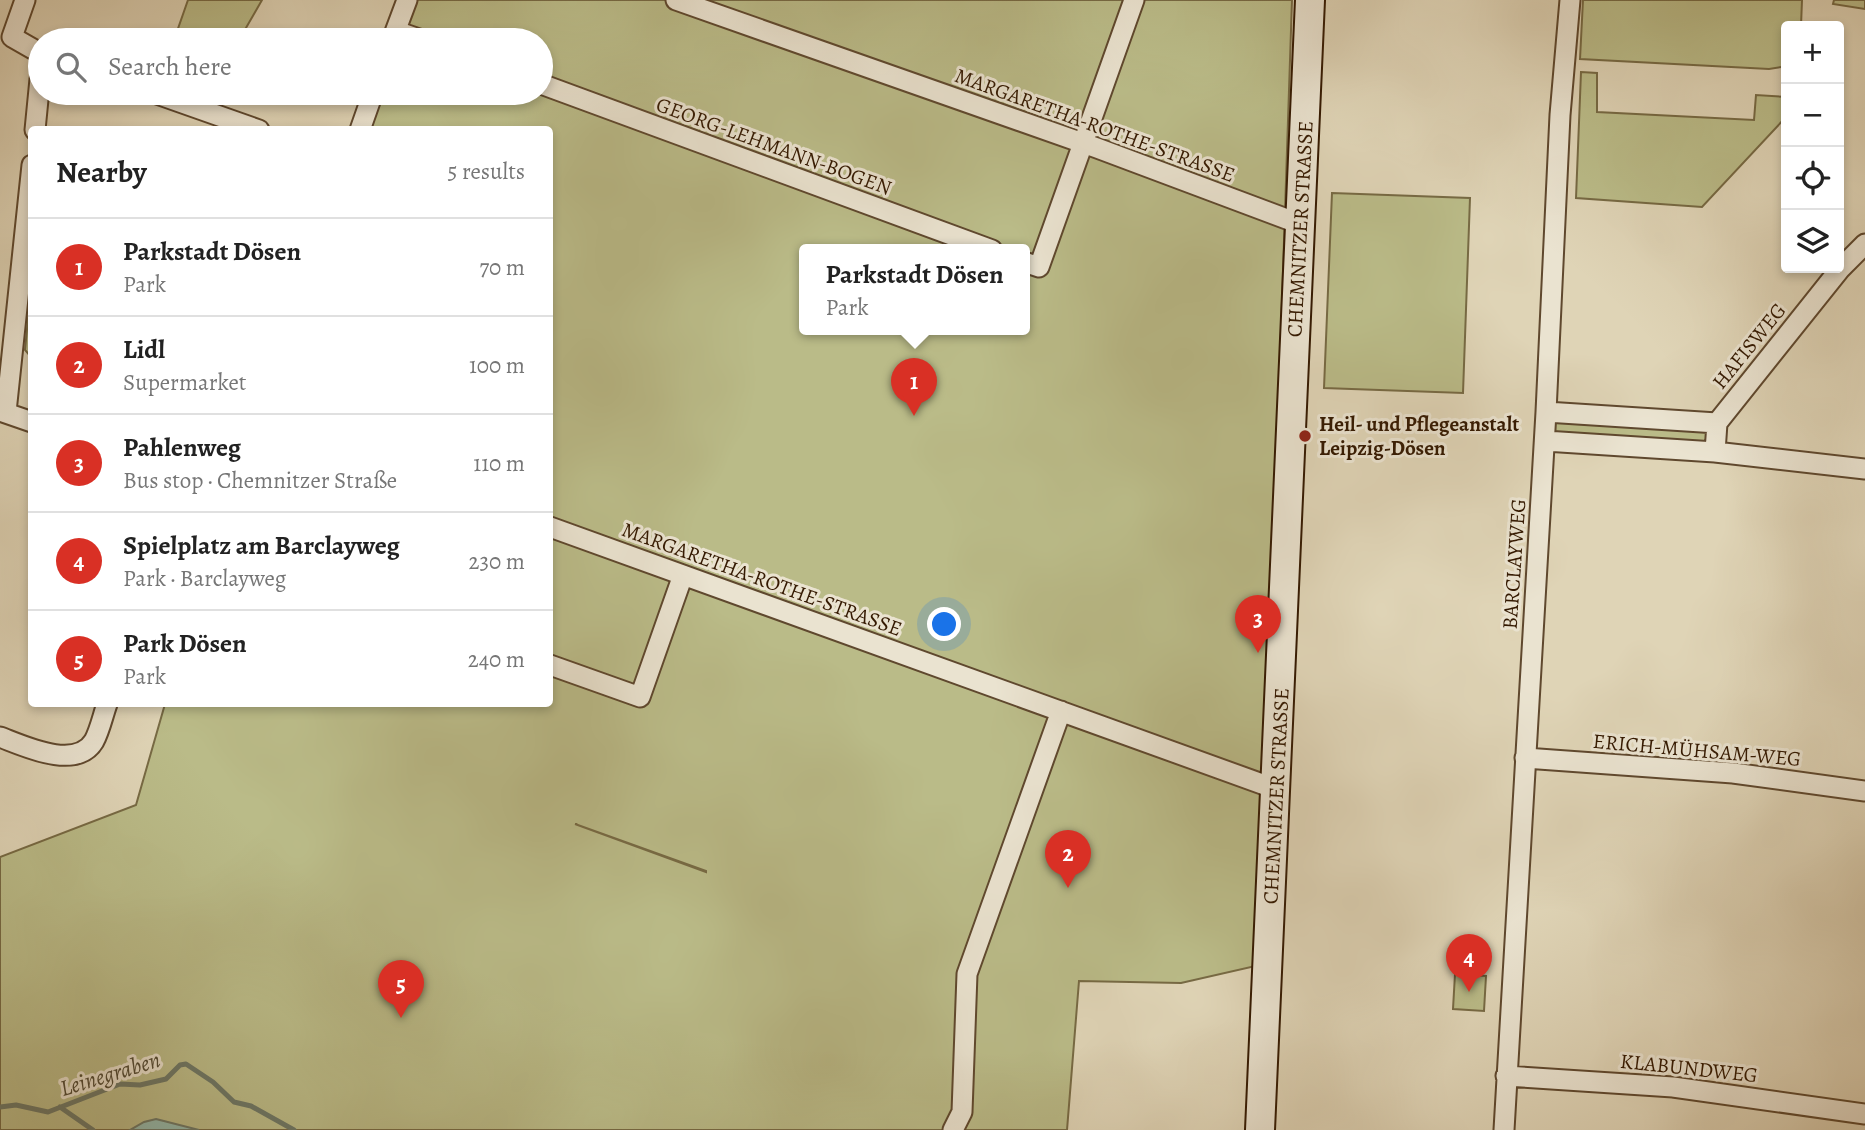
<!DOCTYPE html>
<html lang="en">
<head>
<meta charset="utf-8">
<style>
	body { margin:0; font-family:Alegreya,serif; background:#f6f6f6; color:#222 }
	.controls { position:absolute; right:21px; top:21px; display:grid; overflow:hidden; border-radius:7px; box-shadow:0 4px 10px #0003 }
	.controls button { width:63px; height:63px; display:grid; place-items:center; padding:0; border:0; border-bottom:2px solid #e0e0e0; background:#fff; color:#222; font:35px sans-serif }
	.you { position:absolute; left:945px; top:625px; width:24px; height:24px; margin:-18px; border:5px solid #fff; border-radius:50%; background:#1a73e8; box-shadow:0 0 0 10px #1a73e833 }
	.badge { display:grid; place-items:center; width:46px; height:46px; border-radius:50%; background:#d93025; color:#fff; font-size:23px; font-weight:700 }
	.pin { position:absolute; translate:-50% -58px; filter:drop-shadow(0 2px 4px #0008) }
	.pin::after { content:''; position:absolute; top:37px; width:24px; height:21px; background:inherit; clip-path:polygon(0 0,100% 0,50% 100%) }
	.popup { position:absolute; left:799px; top:244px; width:231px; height:91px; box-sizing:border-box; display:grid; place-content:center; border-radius:7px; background:#fff; filter:drop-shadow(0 2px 5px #0005); font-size:23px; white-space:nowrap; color:#767676 }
	.popup b { font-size:26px; color:#222 }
	.popup::after { content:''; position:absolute; left:50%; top:100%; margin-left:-14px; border:14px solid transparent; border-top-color:#fff }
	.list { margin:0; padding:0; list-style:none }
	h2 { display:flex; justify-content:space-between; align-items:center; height:91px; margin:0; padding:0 28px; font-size:30px }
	h2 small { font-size:23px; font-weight:400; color:#767676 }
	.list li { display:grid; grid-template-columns:46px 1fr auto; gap:21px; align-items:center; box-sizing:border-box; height:98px; padding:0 28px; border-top:2px solid #e0e0e0 }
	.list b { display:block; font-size:26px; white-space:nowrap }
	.list p { margin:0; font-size:23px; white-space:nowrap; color:#767676 }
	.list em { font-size:23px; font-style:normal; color:#767676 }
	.icon { flex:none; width:38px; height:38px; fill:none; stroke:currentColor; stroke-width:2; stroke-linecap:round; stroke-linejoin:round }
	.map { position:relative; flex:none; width:1865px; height:1130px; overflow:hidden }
	.search { position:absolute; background:#fff; box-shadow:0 4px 10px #0003; left:28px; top:28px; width:525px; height:77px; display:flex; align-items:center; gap:18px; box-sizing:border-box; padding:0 24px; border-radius:38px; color:#767676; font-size:26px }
	.panel { position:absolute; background:#fff; box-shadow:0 4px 10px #0003; left:28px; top:126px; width:525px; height:581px; border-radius:7px }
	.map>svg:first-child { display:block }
	.green { fill:#babb88; stroke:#776a44; stroke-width:2; fill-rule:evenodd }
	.water { fill:#93b8ab; stroke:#6d7867; stroke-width:2 }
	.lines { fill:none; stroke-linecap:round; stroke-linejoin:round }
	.stream { stroke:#6d7867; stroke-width:5 }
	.minor-casing { stroke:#5f482e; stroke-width:23 }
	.secondary-casing { stroke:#341901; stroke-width:32 }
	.minor { stroke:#eae3d0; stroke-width:19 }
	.secondary { stroke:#eae3d0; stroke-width:28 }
	.poi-dot { fill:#8f2418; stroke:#eae3d0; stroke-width:2.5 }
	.labels { text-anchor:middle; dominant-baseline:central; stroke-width:6; stroke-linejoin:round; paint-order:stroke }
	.street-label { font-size:21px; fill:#341901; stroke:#eae3d0 }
	.poi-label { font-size:21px; font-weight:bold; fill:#341901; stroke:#eae3d0; text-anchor:start }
	.water-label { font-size:23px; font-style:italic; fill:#504934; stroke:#eae3d0 }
</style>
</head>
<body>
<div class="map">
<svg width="1865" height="1130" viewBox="0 0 1865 1130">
	<rect width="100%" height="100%" fill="#dfd4b6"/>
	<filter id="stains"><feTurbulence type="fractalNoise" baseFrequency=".00286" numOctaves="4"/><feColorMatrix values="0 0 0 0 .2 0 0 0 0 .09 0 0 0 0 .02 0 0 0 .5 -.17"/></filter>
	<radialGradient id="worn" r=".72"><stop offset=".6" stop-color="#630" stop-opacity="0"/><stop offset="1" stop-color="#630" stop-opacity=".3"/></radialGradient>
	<path class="green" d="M 188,0 L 262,0 L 239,40 L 174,40 Z
		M 404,0 L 1292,0 L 1260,965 L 1181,983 L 1079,981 L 1067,1130 L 0,1130 L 0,857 L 136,805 L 165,704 L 550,704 L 550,130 L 358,129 L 371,93 L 541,93 L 541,40 L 390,40 ZM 804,250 L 1024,250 L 1024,330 L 804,330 ZM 575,824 L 706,871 L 706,872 Z
		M 1583,0 L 1802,0 L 1801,26 L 1786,26 L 1786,63 L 1781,67 L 1769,69 L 1580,59 Z
		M 1834,0 L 1865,0 L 1865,9 L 1833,4 Z
		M 1581,72 L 1597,73 L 1597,112 L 1754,120 L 1756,95 L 1786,97 L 1786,117 L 1702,207 L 1576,198 Z
		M 1332,193 L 1470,198 L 1463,393 L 1324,388 Z
		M 31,288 L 31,357 L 25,350 Z
		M 1546,412 L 1717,423 L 1715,452 L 1545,441 Z
		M 1455,974 L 1486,976 L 1484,1011 L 1453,1009 Z"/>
	<path class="water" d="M 156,1119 L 199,1130 L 130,1130 L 144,1122 Z"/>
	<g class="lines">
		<path class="stream" d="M 0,1107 L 16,1105 L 48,1112 L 120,1084 L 140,1085 L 166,1079 L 180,1065 L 186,1064 L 213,1082 L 234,1102 L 251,1106 L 294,1130
			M 60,1107 L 93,1130"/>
		<defs>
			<path id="minor" d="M 25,0 L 12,37 L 40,53
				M 676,0 L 1097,148 L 1300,224
				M 396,31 L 422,40
				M 392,40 L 407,0
				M 541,84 L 992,250
				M 154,93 L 259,130
				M 35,130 L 40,79
				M 360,130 L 373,93
				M 1024,262 L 1039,267 L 1134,0
				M 0,411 L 32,422
				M 6,412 L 32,165
				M 1546,412 L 1717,423
				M 1545,441 L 1715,452 L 1865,469
				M 1715,452 L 1717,423 L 1840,269 L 1865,244
				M 550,527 L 1276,789
				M 550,665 L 640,697 L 683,575
				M 0,737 C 24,746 76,771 94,741 C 100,730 103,715 107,704
				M 1525,758 L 1733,773 L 1865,791
				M 1506,1076 L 1673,1087 L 1865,1114
				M 953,1130 L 962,1112 L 967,974 L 1061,711
				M 1504,1130 L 1546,412 L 1560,115 L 1570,0"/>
			<path id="secondary" d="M 1260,1130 L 1310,0"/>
		</defs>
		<use href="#minor" class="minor-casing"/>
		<use href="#secondary" class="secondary-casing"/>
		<use href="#minor" class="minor"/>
		<use href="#secondary" class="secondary"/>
	</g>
	<circle class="poi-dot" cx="1305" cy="436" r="7"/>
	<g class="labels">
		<g class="street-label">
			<text transform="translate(1095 125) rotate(20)">MARGARETHA-ROTHE-STRASSE</text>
			<text transform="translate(774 146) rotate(20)">GEORG-LEHMANN-BOGEN</text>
			<text transform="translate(1300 229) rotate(-87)">CHEMNITZER STRASSE</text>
			<text transform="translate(1749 346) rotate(-51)">HAFISWEG</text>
			<text transform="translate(1514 564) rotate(-86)">BARCLAYWEG</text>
			<text transform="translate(762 579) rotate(20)">MARGARETHA-ROTHE-STRASSE</text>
			<text transform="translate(1697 750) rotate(5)">ERICH-MÜHSAM-WEG</text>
			<text transform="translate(1276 796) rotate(-87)">CHEMNITZER STRASSE</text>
			<text transform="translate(1689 1068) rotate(6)">KLABUNDWEG</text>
		</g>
		<g class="poi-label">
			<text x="1319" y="424">Heil- und Pflegeanstalt<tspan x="1319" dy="24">Leipzig-Dösen</tspan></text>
		</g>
		<g class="water-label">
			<text transform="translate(110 1074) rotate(-17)">Leinegraben</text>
		</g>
	</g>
	<rect width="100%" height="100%" filter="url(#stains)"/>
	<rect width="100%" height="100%" fill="url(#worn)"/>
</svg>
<div class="controls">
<button>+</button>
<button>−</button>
<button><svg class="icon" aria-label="locate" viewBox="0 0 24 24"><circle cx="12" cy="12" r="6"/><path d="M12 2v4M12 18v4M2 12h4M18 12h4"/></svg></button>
<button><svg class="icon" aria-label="layers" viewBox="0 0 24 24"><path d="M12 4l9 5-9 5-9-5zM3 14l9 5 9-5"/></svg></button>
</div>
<div class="you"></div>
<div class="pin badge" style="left:914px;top:416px">1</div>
<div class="popup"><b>Parkstadt Dösen</b>Park</div>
<div class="pin badge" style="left:1068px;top:888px">2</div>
<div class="pin badge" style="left:1258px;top:653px">3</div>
<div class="pin badge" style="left:1469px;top:992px">4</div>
<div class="pin badge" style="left:401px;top:1018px">5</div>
<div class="search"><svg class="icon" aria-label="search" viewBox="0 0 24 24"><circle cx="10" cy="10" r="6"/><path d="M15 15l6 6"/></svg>Search here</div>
<section class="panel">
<h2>Nearby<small>5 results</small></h2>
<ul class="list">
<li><span class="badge">1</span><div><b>Parkstadt Dösen</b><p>Park</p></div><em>70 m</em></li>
<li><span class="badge">2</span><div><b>Lidl</b><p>Supermarket</p></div><em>100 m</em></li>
<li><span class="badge">3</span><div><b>Pahlenweg</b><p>Bus stop · Chemnitzer Straße</p></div><em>110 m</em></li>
<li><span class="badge">4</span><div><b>Spielplatz am Barclayweg</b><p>Park · Barclayweg</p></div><em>230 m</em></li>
<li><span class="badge">5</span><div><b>Park Dösen</b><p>Park</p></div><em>240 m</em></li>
</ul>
</section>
</div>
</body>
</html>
